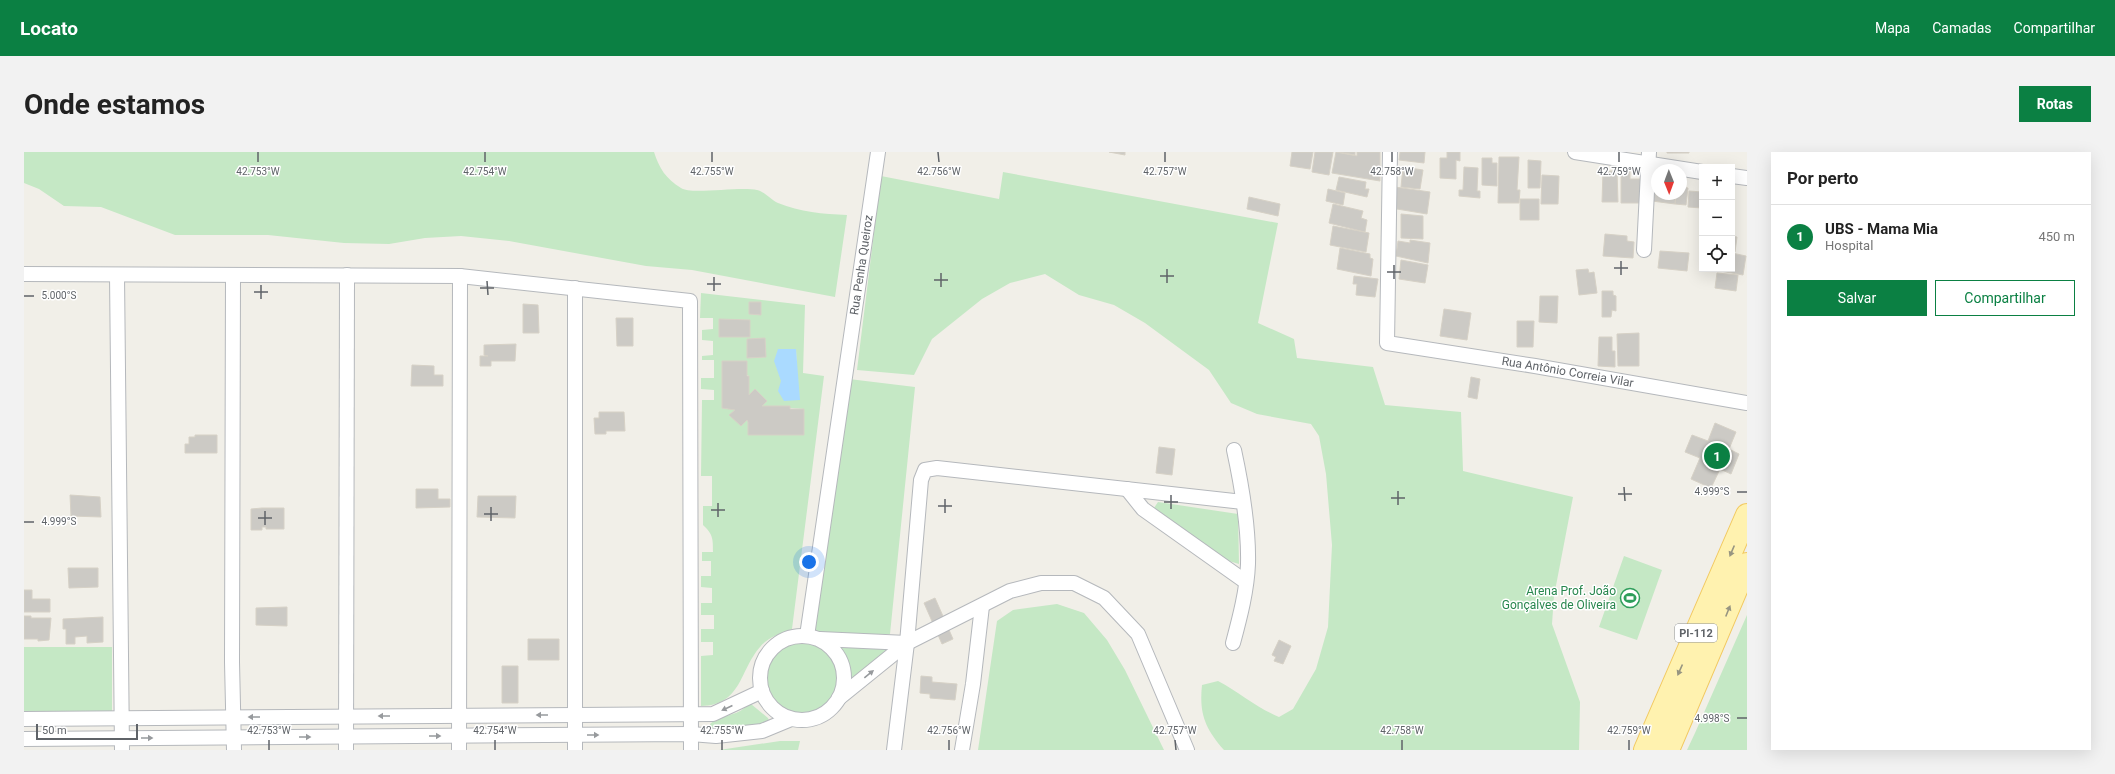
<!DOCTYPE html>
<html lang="pt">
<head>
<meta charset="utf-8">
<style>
	body { margin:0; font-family:Roboto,sans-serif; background:#f2f2f2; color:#222 }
	.controls { position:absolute; right:12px; top:12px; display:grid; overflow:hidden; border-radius:0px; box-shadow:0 4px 16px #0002 }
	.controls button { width:36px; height:36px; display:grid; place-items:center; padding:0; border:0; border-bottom:1px solid #e0e0e0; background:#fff; color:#222; font:20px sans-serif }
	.compass { position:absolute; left:1627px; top:12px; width:36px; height:36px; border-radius:50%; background:#fff; box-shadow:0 4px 16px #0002; rotate:179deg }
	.scale { position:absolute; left:12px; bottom:10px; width:102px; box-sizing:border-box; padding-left:4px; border:2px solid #5f6368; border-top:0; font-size:11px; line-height:14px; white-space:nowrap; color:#5f6368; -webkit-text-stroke:3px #fff; paint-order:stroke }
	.you { position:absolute; left:785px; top:410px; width:14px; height:14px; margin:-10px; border:3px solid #fff; border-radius:50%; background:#1a73e8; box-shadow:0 0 0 6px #1a73e833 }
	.badge { display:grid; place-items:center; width:26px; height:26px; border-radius:50%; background:#0b8043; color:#fff; font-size:13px; font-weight:700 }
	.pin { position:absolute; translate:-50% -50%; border:2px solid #fff; box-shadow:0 1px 4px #0006 }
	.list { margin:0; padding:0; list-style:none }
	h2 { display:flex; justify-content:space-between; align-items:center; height:52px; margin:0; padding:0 16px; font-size:17px }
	h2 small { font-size:13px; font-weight:400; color:#767676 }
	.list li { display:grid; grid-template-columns:26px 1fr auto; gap:12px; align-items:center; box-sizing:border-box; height:64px; padding:0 16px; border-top:1px solid #e0e0e0 }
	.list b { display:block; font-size:15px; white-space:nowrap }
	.list p { margin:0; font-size:13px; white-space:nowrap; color:#767676 }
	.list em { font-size:13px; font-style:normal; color:#767676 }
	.actions { display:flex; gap:8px; padding:12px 16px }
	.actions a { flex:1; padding:9px 0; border:1px solid #0b8043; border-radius:0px; text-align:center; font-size:14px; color:#0b8043 }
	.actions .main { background:#0b8043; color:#fff }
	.icon { flex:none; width:22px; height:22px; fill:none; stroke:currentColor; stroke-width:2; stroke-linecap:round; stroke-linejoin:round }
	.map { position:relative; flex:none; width:1723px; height:598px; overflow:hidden; border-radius:0px }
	header { display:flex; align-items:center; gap:24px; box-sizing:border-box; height:56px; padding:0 20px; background:#0b8043; color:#fff }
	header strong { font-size:19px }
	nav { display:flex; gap:22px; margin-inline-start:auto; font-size:14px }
	.intro { display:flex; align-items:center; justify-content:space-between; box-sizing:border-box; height:96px; padding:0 24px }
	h1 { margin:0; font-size:28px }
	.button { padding:10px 18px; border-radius:0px; background:#0b8043; color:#fff; font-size:14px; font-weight:700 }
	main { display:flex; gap:24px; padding:0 24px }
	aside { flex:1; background:#fff; border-radius:0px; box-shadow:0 4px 16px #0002 }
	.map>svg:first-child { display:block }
	.green { fill:#c5e8c5; fill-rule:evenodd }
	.water { fill:#aadaff }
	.building { fill:#cccac5; stroke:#d6d1c6 }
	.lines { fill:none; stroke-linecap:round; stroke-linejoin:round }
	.minor-casing { stroke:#b5b8bc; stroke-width:16 }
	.primary-casing { stroke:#f2c960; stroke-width:24 }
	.minor { stroke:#fff; stroke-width:14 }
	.primary { stroke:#fff2af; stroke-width:22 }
	.oneway { fill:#979581 }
	.oneway2 { fill:#979a9d }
	.ticks { fill:none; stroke:#5f6368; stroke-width:1.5 }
	.labels { text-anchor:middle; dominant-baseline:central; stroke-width:3; stroke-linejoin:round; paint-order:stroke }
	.shield { fill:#fff; stroke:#8f9295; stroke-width:1 }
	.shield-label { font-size:11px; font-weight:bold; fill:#5f6368 }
	.street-label { font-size:12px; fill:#5f6368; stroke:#fff }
	.leisure-label { font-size:12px; fill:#27864d; stroke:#fff; text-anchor:end }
	.ticks-label { font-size:10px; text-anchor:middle; fill:#5f6368; stroke:#fff; stroke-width:3; stroke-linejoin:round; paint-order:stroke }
</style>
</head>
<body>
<header>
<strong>Locato</strong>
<nav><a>Mapa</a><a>Camadas</a><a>Compartilhar</a></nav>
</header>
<div class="intro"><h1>Onde estamos</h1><a class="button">Rotas</a></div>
<main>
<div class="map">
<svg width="1723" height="598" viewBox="0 0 1723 598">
	<rect width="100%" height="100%" fill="#f1efe8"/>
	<path class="green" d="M 0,0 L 630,0 C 635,16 642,27 657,36 C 667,43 716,34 733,38 C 741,40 747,48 754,51 C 776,60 799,62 823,63 L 811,145 L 668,118 L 622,114 L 485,89 L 437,84 L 401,86 L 365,92 L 320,91 L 244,83 L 151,83 L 77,55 L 40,54 L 15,37 L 0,31 Z
		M 979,20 L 1254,71 L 1234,171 L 1270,187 L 1273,206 L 1349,215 L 1361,253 L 1437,260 L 1439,319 L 1549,345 L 1530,444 L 1528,472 L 1556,550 L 1555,598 L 1200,598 C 1181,576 1175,562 1178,533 L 1194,529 C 1215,540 1233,556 1255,565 L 1269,557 L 1292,517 L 1304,475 L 1308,393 L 1302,322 L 1295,284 L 1287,272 L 1233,262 L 1207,251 L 1185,218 L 1121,171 L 1090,153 L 1055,143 L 1021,122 L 986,131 L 958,147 L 908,187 L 890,223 L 833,218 L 857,24 L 975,47 Z
		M 677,141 L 781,153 L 779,221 L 800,224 L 768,477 C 757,481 743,486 736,495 C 715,519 718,553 677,554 L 677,504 L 689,503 L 689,490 L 677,490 L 677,477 L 690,477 L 690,463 L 677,463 L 677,451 L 688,451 L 688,436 L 677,435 L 677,424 L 687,424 L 687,409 L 678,409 L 678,400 L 689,400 C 689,387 689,382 679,373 L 679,354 L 688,354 L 688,324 L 677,324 L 678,248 L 690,248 L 690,238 L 677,237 L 677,226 L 690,226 L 690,208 L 678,208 L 678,204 L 689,203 L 689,189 L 678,188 L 678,178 L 689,177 L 689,166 L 676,166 ZM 725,150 L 737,150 L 737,163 L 725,162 ZM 695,167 L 726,168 L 725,185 L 695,185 ZM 723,187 L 741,187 L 742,205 L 723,206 ZM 772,197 L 773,222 L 755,239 ZM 698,209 L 725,224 L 725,243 L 731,237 L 743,249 L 738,254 L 780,257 L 780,282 L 725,283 L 724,270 L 723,268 L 717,274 L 706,263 L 711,258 L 698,256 Z
		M 825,227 L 891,235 L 866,482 L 787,483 Z
		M 1134,350 L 1214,362 L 1215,412 L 1205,409 L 1130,356 Z
		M 1600,404 L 1638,418 L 1613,488 L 1575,475 Z
		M 1033,452 L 1060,461 L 1083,488 L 1101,518 L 1140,598 L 954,598 L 973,469 L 989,458 Z
		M 1723,463 L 1723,598 L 1663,598 L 1671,581 Z
		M741 526a37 37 0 1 1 74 0a37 37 0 1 1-74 0Z
		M 821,492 L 868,495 L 832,527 L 826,525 L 815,499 Z
		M 0,495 L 88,495 L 88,560 L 0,560 Z
		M 727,552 L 744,566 L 746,571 L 686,579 L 686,572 C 695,564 707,564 716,559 C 721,556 722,553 727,552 Z
		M 756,589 L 776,589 L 774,598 L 695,598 Z"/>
	<path class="water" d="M 754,197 L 772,197 L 776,248 L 760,249 L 754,239 L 757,229 L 750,209 Z"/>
	<path class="building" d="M 1085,0 L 1101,0 L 1101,3 Z
		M 1268,0 L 1289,0 L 1286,17 L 1266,14 Z
		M 1291,0 L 1309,0 L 1305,23 L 1288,20 Z
		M 1312,0 L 1333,4 L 1333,0 L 1356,0 L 1356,29 L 1308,21 Z
		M 1315,0 L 1331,0 L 1331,3 Z
		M 1376,0 L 1401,0 L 1400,11 L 1375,8 Z
		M 1423,0 L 1436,0 L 1436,9 L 1432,8 L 1432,27 L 1416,26 L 1416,6 L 1423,6 Z
		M 1643,0 L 1665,0 L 1665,1 L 1643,1 Z
		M 1475,5 L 1495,5 L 1493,38 L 1496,38 L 1495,51 L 1474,51 Z
		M 1458,6 L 1468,6 L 1468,11 L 1473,11 L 1473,34 L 1458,33 Z
		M 1504,8 L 1517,9 L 1516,36 L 1504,36 Z
		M 1379,15 L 1399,18 L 1396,37 L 1377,35 Z
		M 1440,15 L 1454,16 L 1453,39 L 1456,39 L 1456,46 L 1435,44 L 1435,38 L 1439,38 Z
		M 1579,19 L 1593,19 L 1594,50 L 1578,50 Z
		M 1597,19 L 1606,19 L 1606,27 L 1616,27 L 1616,51 L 1597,51 Z
		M 1518,23 L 1535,24 L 1534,52 L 1517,52 Z
		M 1315,25 L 1342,30 L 1341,37 L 1345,37 L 1343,45 L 1312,38 Z
		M 1630,29 L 1633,29 L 1633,42 L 1652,42 L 1651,52 L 1628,49 Z
		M 1371,35 L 1406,40 L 1403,62 L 1373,57 Z
		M 1657,35 L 1664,36 L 1662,53 L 1651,52 L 1652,42 L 1657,42 Z
		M 1304,37 L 1321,41 L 1319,53 L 1302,49 Z
		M 1665,39 L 1678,40 L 1678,56 L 1664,55 Z
		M 1225,45 L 1256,52 L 1254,64 L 1223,57 Z
		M 1496,47 L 1515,47 L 1515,68 L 1496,68 Z
		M 1309,52 L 1339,59 L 1337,66 L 1343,68 L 1341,80 L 1305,71 Z
		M 1377,62 L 1399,64 L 1399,87 L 1377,86 Z
		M 1309,74 L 1345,81 L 1342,100 L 1306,93 Z
		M 1581,82 L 1603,84 L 1603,89 L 1610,90 L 1609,106 L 1579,104 Z
		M 1708,84 L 1713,85 L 1711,100 L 1708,100 Z
		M 1386,88 L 1406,91 L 1404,111 L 1372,104 L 1374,89 L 1386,91 Z
		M 1316,96 L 1346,102 L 1346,106 L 1349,107 L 1347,124 L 1313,117 Z
		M 1636,99 L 1665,101 L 1663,119 L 1634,116 Z
		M 1708,101 L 1722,104 L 1719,123 L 1685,117 L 1708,117 Z
		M 1377,108 L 1404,113 L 1401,131 L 1375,127 Z
		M 1564,117 L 1565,121 L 1570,120 L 1573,141 L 1555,143 L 1552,118 Z
		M 1693,121 L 1714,123 L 1712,139 L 1691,136 Z
		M 1330,124 L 1354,127 L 1351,145 L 1332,143 L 1333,132 L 1329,132 Z
		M 1578,139 L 1589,139 L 1589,143 L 1592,144 L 1592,159 L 1588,158 L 1587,165 L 1578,165 Z
		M 1516,144 L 1534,144 L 1533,171 L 1515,170 Z
		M 725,150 L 737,150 L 737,163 L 725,162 Z
		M 499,152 L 514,153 L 515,181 L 499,181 Z
		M 1420,157 L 1447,161 L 1443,188 L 1416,184 Z
		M 592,166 L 609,166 L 609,194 L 593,194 Z
		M 695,167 L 726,168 L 726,185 L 695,185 Z
		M 1493,169 L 1510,169 L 1509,195 L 1493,195 Z
		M 1615,181 L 1615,214 L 1594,214 L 1593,182 Z
		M 1575,185 L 1588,185 L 1588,199 L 1591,199 L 1591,215 L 1574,214 Z
		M 741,186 L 742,205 L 723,206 L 723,187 Z
		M 492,192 L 491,209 L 467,209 L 467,214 L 456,214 L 456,204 L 464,204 L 460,203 L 460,193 Z
		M 698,209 L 723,209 L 723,224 L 725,224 L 725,243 L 731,237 L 743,249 L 738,254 L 766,254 L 766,257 L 780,257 L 780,283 L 724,283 L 724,270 L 723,268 L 717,274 L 705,263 L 711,258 L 698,256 Z
		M 388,213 L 410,214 L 410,223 L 419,223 L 419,234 L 387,234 Z
		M 1447,225 L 1456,227 L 1453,247 L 1444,245 Z
		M 575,260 L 600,260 L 601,279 L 582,279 L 582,282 L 571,282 L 570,266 L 575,266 Z
		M 1691,271 L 1712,280 L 1705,297 L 1715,302 L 1707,322 L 1696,317 L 1687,336 L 1667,327 L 1676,306 L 1661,300 L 1668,283 L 1684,289 Z
		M 171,283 L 193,283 L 193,301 L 161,301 L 161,292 L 165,292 L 165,285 L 171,285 Z
		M 1135,295 L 1151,297 L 1148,323 L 1132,321 Z
		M 392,337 L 414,337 L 414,347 L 426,347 L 426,355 L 392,356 Z
		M 46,343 L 76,345 L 77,365 L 47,364 Z
		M 454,344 L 492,344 L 491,366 L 453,365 Z
		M 238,356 L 260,356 L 260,377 L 242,377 L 242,375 L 238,375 L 238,378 L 227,378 L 227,357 Z
		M 44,416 L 74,416 L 74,435 L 45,436 Z
		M 0,438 L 8,438 L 8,447 L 26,447 L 26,460 L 0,460 Z
		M 911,446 L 929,487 L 918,492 L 900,451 Z
		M 263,455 L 263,474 L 232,473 L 232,456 Z
		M 0,464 L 7,464 L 7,466 L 27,466 L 25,488 L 14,489 L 14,487 L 0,487 Z
		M 79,465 L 79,490 L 63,491 L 63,484 L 51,485 L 51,492 L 42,492 L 42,477 L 39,477 L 39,467 Z
		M 504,487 L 535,487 L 535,508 L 504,508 Z
		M 1255,488 L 1267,494 L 1259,512 L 1250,509 L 1252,505 L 1248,503 Z
		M 478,514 L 494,514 L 494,551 L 478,551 Z
		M 897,524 L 908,525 L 908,530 L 933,532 L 931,548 L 906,546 L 906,542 L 896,541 Z"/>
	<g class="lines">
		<defs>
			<g id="minor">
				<path id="s1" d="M 1366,0 L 1363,191 L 1511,214 L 1723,251"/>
				<path d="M 1551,0 L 1678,20"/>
				<path d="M 1708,24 L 1723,26"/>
				<path d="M 1620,98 L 1625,0"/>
				<path d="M 0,122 L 436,124 L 666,149 L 667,598"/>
				<path d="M 93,123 L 98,598"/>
				<path d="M 209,124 L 208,510 L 210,598"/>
				<path d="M 1103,337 L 1119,357 L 1222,430"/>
				<circle cx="778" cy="526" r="42"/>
				<path id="s2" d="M 783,484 L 854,0"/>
				<path d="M 796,487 L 883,491"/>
				<path d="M 1209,491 C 1216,465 1223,438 1224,412 C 1225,374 1218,335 1210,298"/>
				<path d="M 815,546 L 883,491 L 986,439 L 1017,431 L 1050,431 L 1080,446 L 1114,482 L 1163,598"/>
				<path d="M 0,567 L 689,562 L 738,539"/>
				<path d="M 0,587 L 667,582 L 692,584 L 738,579 L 767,567"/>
				<path d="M 322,598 L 323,123"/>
				<path d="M 435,598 L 436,124"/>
				<path d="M 551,598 L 551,136"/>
				<path d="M 870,598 L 883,491 L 897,328 L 901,318 L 913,316 L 1219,350"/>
				<path d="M 938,598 L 949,532 L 958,454"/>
			</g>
			<path id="primary" d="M 1621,598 L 1723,363
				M 1644,598 L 1723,412"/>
		</defs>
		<use href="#minor" class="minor-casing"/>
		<use href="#primary" class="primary-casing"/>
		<use href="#minor" class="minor"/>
		<use href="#primary" class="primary"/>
	</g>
	<defs><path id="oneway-solid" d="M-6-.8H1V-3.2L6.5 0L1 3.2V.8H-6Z"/></defs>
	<g class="oneway">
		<use href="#oneway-solid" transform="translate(1708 399) rotate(113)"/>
		<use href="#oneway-solid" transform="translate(1704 459) rotate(-68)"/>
		<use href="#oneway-solid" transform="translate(1656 518) rotate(114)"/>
	</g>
	<g class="oneway2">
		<use href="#oneway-solid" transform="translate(845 522) rotate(-39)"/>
		<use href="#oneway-solid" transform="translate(703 556) rotate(155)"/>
		<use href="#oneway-solid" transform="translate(518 563) rotate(180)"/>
		<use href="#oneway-solid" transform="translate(360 564) rotate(180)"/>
		<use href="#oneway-solid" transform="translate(230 565) rotate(180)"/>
		<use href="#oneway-solid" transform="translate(569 583)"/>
		<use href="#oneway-solid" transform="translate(411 584)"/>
		<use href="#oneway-solid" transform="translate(281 585)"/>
		<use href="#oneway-solid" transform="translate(123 586)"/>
	</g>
	<path class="ticks" d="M 234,0 L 234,10M 461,0 L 461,10M 688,0 L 688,10M 914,0 L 915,10M 1141,0 L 1141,10M 1368,0 L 1368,10M 1595,0 L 1595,10M 1597,109 L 1597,123M 1370,113 L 1370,127M 1590,116 L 1604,116M 1143,117 L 1143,131M 1363,120 L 1377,120M 917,121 L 917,135M 1136,124 L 1150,124M 690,125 L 690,139M 910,128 L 924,128M 463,129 L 464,143M 683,132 L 697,132M 237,133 L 237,147M 456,136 L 470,136M 230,140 L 244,140M 0,144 L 10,144M 1600,335 L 1601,349M 1374,339 L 1374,353M 1713,340 L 1723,340M 1594,342 L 1608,342M 1147,343 L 1147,357M 1367,346 L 1381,346M 921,347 L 921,361M 1140,350 L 1154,350M 694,351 L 694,365M 914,354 L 928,354M 467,355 L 467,369M 687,358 L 701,358M 241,359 L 241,373M 460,362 L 474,362M 234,366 L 248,366M 0,370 L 10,370M 1713,566 L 1723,566M 245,588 L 245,598M 471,588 L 471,598M 698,588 L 698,598M 925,588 L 925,598M 1151,588 L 1152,598M 1378,588 L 1378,598M 1605,588 L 1605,598"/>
	<defs>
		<symbol id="stadium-ring" viewBox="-11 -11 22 22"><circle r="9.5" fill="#fff" stroke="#2e9e5b" stroke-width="1.5"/><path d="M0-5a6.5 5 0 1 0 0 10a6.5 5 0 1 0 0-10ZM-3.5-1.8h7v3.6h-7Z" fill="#2e9e5b"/></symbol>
	</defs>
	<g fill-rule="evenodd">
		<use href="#stadium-ring" x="1595" y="435" width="22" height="22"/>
	</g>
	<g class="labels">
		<rect class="shield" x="1651" y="472" width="42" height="18" rx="3"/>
		<g class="shield-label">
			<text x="1672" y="481">PI-112</text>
		</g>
		<g class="street-label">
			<text stroke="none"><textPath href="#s2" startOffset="375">Rua Penha Queiroz</textPath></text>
			<text stroke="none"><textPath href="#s1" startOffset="374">Rua Antônio Correia Vilar</textPath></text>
		</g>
		<g class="leisure-label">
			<text x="1592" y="439">Arena Prof. João<tspan x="1592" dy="14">Gonçalves de Oliveira</tspan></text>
		</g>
	</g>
	<g class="ticks-label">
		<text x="234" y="23">42.753°W</text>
		<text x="461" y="23">42.754°W</text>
		<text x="688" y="23">42.755°W</text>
		<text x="915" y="23">42.756°W</text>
		<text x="1141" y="23">42.757°W</text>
		<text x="1368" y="23">42.758°W</text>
		<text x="1595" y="23">42.759°W</text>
		<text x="35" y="147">5.000°S</text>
		<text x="1688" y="343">4.999°S</text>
		<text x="35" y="373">4.999°S</text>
		<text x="1688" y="570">4.998°S</text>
		<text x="245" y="582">42.753°W</text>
		<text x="471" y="582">42.754°W</text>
		<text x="698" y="582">42.755°W</text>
		<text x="925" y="582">42.756°W</text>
		<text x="1151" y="582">42.757°W</text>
		<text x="1378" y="582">42.758°W</text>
		<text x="1605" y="582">42.759°W</text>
	</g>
</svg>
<div class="controls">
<button>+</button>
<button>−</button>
<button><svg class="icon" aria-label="locate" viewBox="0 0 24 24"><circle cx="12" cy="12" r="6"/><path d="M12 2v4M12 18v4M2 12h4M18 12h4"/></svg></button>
</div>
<svg class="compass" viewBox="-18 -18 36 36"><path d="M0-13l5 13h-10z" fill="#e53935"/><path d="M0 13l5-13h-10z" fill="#767676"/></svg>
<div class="scale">50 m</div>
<div class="you"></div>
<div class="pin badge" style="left:1693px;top:304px">1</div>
</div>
<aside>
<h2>Por perto<small></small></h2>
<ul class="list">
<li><span class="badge">1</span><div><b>UBS - Mama Mia</b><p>Hospital</p></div><em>450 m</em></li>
</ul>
<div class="actions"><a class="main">Salvar</a><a>Compartilhar</a></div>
</aside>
</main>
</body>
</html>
